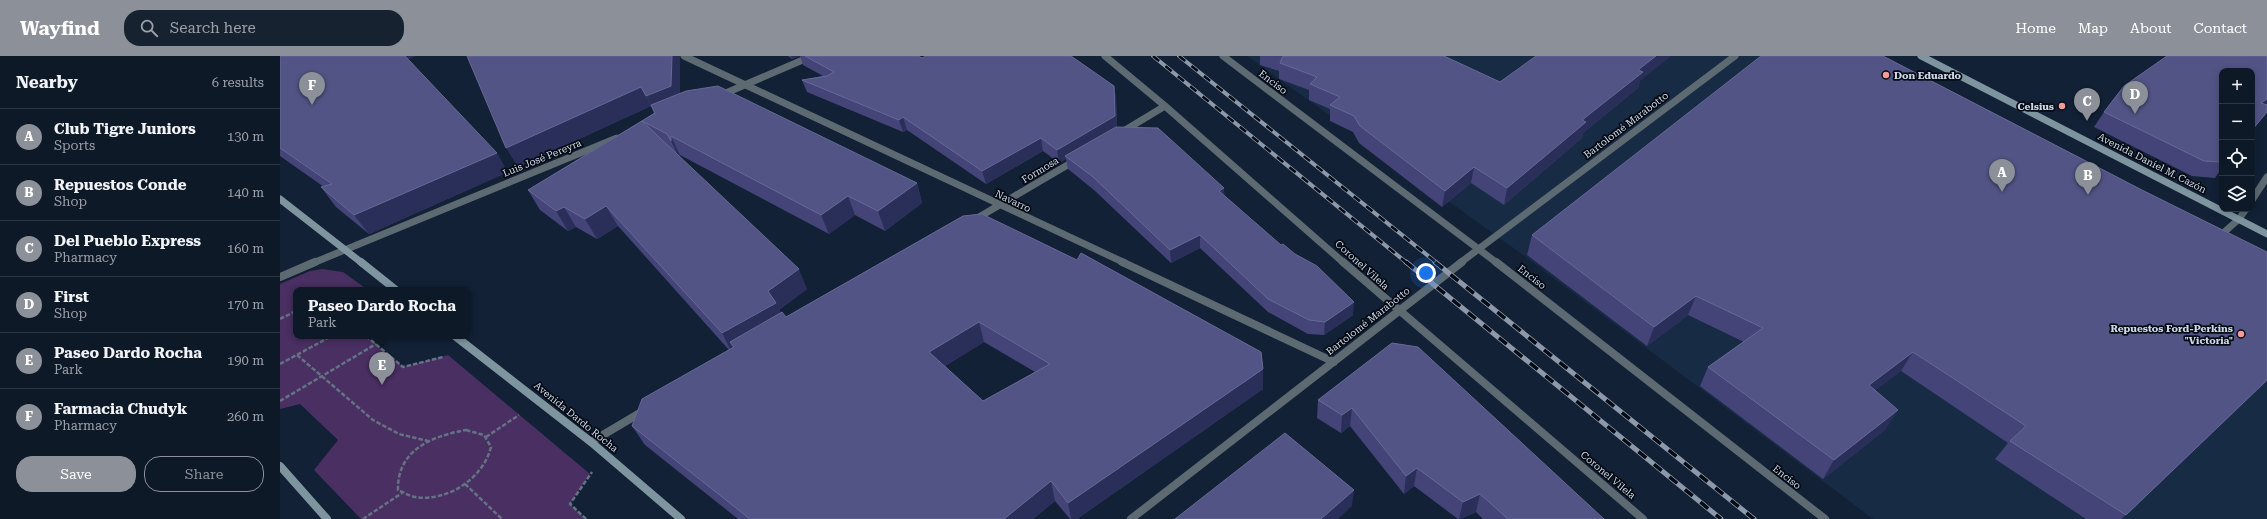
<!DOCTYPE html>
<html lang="en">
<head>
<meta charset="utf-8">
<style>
	body { margin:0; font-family:"Roboto Serif",serif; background:#172230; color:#f1f3f6 }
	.controls { position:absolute; right:12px; top:12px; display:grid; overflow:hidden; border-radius:8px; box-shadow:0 2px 10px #0003 }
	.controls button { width:36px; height:36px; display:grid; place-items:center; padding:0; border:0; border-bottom:1px solid #2e3845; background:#0e1928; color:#f1f3f6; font:20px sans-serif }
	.you { position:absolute; left:1146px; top:217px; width:14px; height:14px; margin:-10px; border:3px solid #fff; border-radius:50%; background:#1a73e8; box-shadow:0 0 0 6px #1a73e833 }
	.badge { display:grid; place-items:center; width:26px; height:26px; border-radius:50%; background:#8c9099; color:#fff; font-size:13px; font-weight:700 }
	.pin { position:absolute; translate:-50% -33px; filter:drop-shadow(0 1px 2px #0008) }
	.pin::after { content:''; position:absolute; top:21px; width:14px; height:12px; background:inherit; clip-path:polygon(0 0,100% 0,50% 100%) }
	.popup { position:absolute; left:13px; top:231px; width:178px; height:52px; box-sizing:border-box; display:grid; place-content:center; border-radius:8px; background:#0e1928; filter:drop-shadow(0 1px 3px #0005); font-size:13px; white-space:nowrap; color:#9ba0a8 }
	.popup b { font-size:15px; color:#f1f3f6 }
	.popup::after { content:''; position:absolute; left:50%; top:100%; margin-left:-8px; border:8px solid transparent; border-top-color:#0e1928 }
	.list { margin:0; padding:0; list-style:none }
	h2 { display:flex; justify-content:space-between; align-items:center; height:52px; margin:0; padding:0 16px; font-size:17px }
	h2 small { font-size:13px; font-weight:400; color:#9ba0a8 }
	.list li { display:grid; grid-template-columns:26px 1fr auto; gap:12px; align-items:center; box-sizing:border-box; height:56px; padding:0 16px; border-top:1px solid #2e3845 }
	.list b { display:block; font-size:15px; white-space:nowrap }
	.list p { margin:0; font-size:13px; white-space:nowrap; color:#9ba0a8 }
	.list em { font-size:13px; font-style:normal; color:#9ba0a8 }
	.actions { display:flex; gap:8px; padding:12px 16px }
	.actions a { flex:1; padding:9px 0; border:1px solid #8c9099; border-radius:16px; text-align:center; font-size:14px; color:#8c9099 }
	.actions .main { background:#8c9099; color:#fff }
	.icon { flex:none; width:22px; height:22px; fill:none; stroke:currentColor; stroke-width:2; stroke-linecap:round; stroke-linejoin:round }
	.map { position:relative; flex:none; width:1987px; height:463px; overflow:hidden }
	header { display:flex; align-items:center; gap:24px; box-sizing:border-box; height:56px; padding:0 20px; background:#8c9099; color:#fff }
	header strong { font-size:19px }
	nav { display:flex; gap:22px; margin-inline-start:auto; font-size:14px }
	.search { width:280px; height:36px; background:#172230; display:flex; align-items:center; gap:10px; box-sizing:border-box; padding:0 14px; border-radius:16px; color:#9ba0a8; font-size:15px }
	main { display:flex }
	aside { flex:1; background:#0e1928 }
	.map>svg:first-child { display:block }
	.built { fill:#172b45 }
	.green { fill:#492f62 }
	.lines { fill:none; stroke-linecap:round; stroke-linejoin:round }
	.path { stroke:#657284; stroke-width:2.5; stroke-dasharray:4.5 2; stroke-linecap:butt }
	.street-far1 { stroke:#5d6a72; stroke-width:7 }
	.street { stroke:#5d6a72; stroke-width:8 }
	.secondary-far1 { stroke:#7e95a0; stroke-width:7 }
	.secondary { stroke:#7e95a0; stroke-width:8 }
	.rail-far1-casing { stroke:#8d99aa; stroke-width:4 }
	.rail-casing { stroke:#8d99aa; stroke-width:5 }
	.rail-far1 { stroke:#050b14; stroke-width:2.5; stroke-dasharray:8; stroke-linecap:butt }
	.rail { stroke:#050b14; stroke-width:3.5; stroke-dasharray:10; stroke-linecap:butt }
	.wall { fill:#444479; fill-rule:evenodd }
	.shaded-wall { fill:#292f59 }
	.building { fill:#525485; stroke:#666995; fill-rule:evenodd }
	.poi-dot { fill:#f59b99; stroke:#050b14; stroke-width:1.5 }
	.labels { text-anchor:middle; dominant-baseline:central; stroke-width:3.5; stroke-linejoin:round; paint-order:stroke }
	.poi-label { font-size:10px; font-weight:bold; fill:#cfdae8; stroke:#050b14; text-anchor:end }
	.street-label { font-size:10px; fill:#cfdae8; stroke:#050b14 }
</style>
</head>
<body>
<header>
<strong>Wayfind</strong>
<div class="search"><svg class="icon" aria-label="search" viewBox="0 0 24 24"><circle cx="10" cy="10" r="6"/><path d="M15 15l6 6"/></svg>Search here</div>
<nav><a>Home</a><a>Map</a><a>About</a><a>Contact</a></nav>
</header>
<main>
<aside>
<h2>Nearby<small>6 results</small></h2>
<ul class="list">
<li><span class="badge">A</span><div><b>Club Tigre Juniors</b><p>Sports</p></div><em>130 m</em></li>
<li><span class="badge">B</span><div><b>Repuestos Conde</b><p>Shop</p></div><em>140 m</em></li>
<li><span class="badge">C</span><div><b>Del Pueblo Express</b><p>Pharmacy</p></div><em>160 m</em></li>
<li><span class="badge">D</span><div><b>First</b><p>Shop</p></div><em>170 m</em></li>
<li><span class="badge">E</span><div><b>Paseo Dardo Rocha</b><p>Park</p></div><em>190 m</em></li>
<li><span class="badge">F</span><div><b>Farmacia Chudyk</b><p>Pharmacy</p></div><em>260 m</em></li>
</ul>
<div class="actions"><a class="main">Save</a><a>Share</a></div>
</aside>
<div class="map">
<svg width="1987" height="463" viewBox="0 0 1987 463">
	<rect width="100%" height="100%" fill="#122136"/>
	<path class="built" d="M 967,0 L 1565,0 L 1987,226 L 1987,463 L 1593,463 L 1243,199 Z"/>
	<path class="green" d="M 42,213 L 63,216 L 88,234 L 16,234 L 16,280 L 86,280 L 123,311 L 168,299 L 310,418 L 290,448 L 306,463 L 81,463 L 34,414 L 58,384 L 20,348 L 0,353 L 0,228 L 30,215 Z"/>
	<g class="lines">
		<path class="path" d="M 0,263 L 16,255
			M 86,280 L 123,311 L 163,301
			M 17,299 L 93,364 L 119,378 L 148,385
			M 0,308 L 48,282 L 46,280
			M 0,345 L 96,288
			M 186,374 L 204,379 L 211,391 C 203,423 167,446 135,441 C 129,440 123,436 118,434 C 117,394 152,380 186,374 Z
			M 206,381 L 239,359
			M 185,428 L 222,463
			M 83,463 L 122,437
			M 306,463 L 290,448 L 312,416"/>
		<path class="street-far1" d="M 404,0 L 845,207
			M 825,0 L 885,50 L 1064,207
			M 943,0 L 1217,207
			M 439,40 L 532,0
			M 842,76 L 885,50
			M 1972,144 L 1987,121
			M 694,164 L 796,104
			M 1941,179 L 1959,163 L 1966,153
			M 33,207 L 337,82
			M 1180,207 L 1455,0"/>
		<path class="street" d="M 842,206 L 1054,306
			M 1063,206 L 1363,463
			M 1216,206 L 1545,463
			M 0,221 L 35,206
			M 311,386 L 365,354
			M 851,463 L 1182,206"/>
		<path class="secondary-far1" d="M 1641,0 L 1987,178
			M 0,143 L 82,207"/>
		<path class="secondary" d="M 81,206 L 116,234
			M 175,280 L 311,386 L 401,463
			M 0,410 L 47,463"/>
		<defs>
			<path id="rail-far1" d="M 873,0 L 1127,207
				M 899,0 L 1157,207"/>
			<path id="rail" d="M 1126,206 L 1441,463
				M 1155,206 L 1474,463"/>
		</defs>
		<use href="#rail-far1" class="rail-far1-casing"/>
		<use href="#rail" class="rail-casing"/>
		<use href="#rail-far1" class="rail-far1"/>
		<use href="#rail" class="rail"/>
	</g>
	<path class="wall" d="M 0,0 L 135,0 L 128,3 L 228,116 L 89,178 L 56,151 L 41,131 L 44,131 L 0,100 Z
		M 187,0 L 400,37 L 637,127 L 642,147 L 605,175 L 575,159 L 549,178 L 400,99 L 400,101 L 527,233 L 499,254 L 501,257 L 506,261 L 683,160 L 983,313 L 983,333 L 797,463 L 790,463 L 775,445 L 753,463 L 458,463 L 365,389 L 352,370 L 449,294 L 338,170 L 317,183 L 296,171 L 288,175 L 260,154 L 248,134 L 374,57 L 371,50 L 238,111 ZM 704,286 L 755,316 L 703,345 L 665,310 Z
		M 508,0 L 519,0 L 512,3 Z
		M 520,0 L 638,0 L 642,2 L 834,30 L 836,42 L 837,71 L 944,139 L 1073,259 L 1044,279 L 1028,278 L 988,256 L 920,192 L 891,207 L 814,134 L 788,113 L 786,103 L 779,107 L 763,95 L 706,128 L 627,74 L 623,76 L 527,36 L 522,24 L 543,20 L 523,9 Z
		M 980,0 L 1164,0 L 1220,26 L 1360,25 L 1358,32 L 1303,77 L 1302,82 L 1224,149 L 1191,127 L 1162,151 L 1079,87 L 1073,76 L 1050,65 L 1050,53 L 1029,44 L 1029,34 L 999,23 L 999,15 L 980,9 Z
		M 1887,0 L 1987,0 L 1987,49 L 1986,49 L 1987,49 L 1987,56 L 1972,75 L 1972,15 L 1942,15 L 1942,112 L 1935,122 L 1912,120 L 1814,71 L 1824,56 L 1844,30 Z
		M 1252,179 L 1987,325 L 1842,463 L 1806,463 L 1715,403 L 1728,387 L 1621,315 L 1595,334 L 1606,373 L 1543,423 L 1420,330 L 1428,311 L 1464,286 L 1408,259 L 1367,290 L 1247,199 Z
		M 1112,287 L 1324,463 L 1203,463 L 1196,456 L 1181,463 L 1178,463 L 1134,430 L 1124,438 L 1070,370 L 1061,377 L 1037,362 L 1038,344 Z"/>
	<path class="shaded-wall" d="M 121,0 L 135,0 L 124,5 Z
		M 392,0 L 400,0 L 400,49 L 371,49 L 376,59 L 366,40 Z
		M 511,0 L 519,0 L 512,3 Z
		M 1376,0 L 1391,0 L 1360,25 L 1358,32 L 1303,77 L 1302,82 L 1224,149 L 1227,132 L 1358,14 Z
		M 834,30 L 836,42 L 837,73 L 785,100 L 786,103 L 779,107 L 777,94 Z
		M 361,31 L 371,50 L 238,111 L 226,92 Z
		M 1987,43 L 1987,49 L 1972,60 L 1981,47 Z
		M 623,61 L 627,74 L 623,76 L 619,64 Z
		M 391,80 L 400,99 L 400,104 L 391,85 Z
		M 761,82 L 763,95 L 706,128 L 702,115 Z
		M 217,97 L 228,116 L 89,178 L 74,159 Z
		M 1194,111 L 1191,127 L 1162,151 L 1165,135 Z
		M 637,127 L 642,147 L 605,175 L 598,155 Z
		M 944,132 L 945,145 L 939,135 Z
		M 568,140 L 575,159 L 549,178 L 541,159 Z
		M 326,150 L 338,170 L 317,183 L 305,163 Z
		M 284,151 L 296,171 L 288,175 L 276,155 Z
		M 920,179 L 920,192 L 891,207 L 890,194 Z
		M 519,213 L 527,233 L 499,254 L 505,267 L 454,291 L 450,286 L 455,296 L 452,297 L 442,277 L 488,235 Z
		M 1416,240 L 1408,259 L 1367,290 L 1374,271 Z
		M 1074,246 L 1073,259 L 1044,279 L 1045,266 Z
		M 699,266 L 704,286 L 656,315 L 649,296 Z
		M 1633,296 L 1621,315 L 1578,348 L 1589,329 Z
		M 983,313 L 983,333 L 797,463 L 791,463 L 788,447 Z
		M 1987,324 L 1987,325 L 1842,463 L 1841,463 Z
		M 1072,352 L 1070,370 L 1061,377 L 1062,359 Z
		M 1618,354 L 1606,373 L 1543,423 L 1554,404 Z
		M 1137,412 L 1134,430 L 1124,438 L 1126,420 Z
		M 771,425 L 775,445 L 753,463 L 724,463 Z
		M 1074,434 L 1072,450 L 1058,463 L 1041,463 Z
		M 1200,438 L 1196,456 L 1181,463 L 1179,463 L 1183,446 Z"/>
	<path class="building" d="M 0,0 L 125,0 L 217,97 L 74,159 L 41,131 L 52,128 L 0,92 Z
		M 187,0 L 392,0 L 391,30 L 366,40 L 361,31 L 226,92 Z
		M 525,0 L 638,0 L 642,2 L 646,0 L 791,0 L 834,30 L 835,60 L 777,94 L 761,82 L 702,115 L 623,61 L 619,64 L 522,24 L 547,20 L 554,16 Z
		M 1003,0 L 1164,0 L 1220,26 L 1256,0 L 1376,0 L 1358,14 L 1363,16 L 1302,64 L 1306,66 L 1227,132 L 1194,111 L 1165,135 L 1080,70 L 1074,60 L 1050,49 L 1060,41 L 1030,28 L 1037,21 L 1000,7 Z
		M 1481,0 L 1603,0 L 1862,134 L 1987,196 L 1987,324 L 1846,459 L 1730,385 L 1746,370 L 1633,296 L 1589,329 L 1618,354 L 1554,404 L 1428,311 L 1483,272 L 1416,240 L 1374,271 L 1252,179 Z
		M 1887,0 L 1987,0 L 1987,43 L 1981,47 L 1987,49 L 1987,56 L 1972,74 L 1972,15 L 1942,15 L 1942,106 L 1924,105 L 1824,56 L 1844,30 Z
		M 438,30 L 637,127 L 598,155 L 568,140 L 541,159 L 391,80 L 391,85 L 387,78 L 362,65 L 375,57 L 371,49 L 406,35 Z
		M 362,65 L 519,213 L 488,235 L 496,247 L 442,277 L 326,150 L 305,163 L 284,151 L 276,155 L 248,134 Z
		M 836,71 L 878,72 L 944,132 L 939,135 L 1001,189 L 1003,188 L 1015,198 L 1037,210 L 1074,246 L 1045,266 L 1029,264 L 988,243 L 920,179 L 890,194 L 812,120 L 785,100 Z
		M 702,158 L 797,204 L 801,197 L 981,296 L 983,313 L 788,447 L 771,425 L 724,463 L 470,463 L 352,370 L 362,343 L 454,291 L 450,286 L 502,256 L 506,261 L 683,160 ZM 699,266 L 770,308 L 703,345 L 649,296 Z
		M 1112,287 L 1138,291 L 1324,463 L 1228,463 L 1200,438 L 1183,446 L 1137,412 L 1126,420 L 1072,352 L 1062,359 L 1038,344 Z
		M 1005,377 L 1074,434 L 1041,463 L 895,463 Z"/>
	<g class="poi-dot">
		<circle cx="1606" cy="19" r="4"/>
		<circle cx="1782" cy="50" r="4"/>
		<circle cx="1961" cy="278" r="4"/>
	</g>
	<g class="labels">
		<g class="poi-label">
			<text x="1614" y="19" text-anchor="start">Don Eduardo</text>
			<text x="1774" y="50">Celsius</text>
			<text x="1953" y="272">Repuestos Ford-Perkins<tspan x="1953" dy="12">"Victoria"</tspan></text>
		</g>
		<g class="street-label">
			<text transform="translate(993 26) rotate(37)">Enciso</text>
			<text transform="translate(1346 69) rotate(-37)">Bartolomé Marabotto</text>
			<text transform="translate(262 102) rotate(-22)">Luis José Pereyra</text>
			<text transform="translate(1872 107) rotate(27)">Avenida Daniel M. Cazón</text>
			<text transform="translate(760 114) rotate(-31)">Formosa</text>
			<text transform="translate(733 145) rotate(25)">Navarro</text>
			<text transform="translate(1082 209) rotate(42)">Coronel Vilela</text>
			<text transform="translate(1252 221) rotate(38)">Enciso</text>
			<text transform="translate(1088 265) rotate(-38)">Bartolomé Marabotto</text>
			<text transform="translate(296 361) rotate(39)">Avenida Dardo Rocha</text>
			<text transform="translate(1328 419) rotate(40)">Coronel Vilela</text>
			<text transform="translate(1507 421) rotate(38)">Enciso</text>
		</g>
	</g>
</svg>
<div class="controls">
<button>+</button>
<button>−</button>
<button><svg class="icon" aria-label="locate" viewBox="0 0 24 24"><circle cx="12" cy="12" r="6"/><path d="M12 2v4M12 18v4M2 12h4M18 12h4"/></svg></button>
<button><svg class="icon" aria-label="layers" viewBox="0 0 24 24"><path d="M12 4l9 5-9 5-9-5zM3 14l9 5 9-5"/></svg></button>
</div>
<div class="you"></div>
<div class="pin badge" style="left:1722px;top:136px">A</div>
<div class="pin badge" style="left:1808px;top:139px">B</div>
<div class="pin badge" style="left:1807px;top:65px">C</div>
<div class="pin badge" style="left:1855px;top:58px">D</div>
<div class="pin badge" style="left:102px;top:329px">E</div>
<div class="popup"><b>Paseo Dardo Rocha</b>Park</div>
<div class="pin badge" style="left:32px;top:49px">F</div>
</div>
</main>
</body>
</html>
